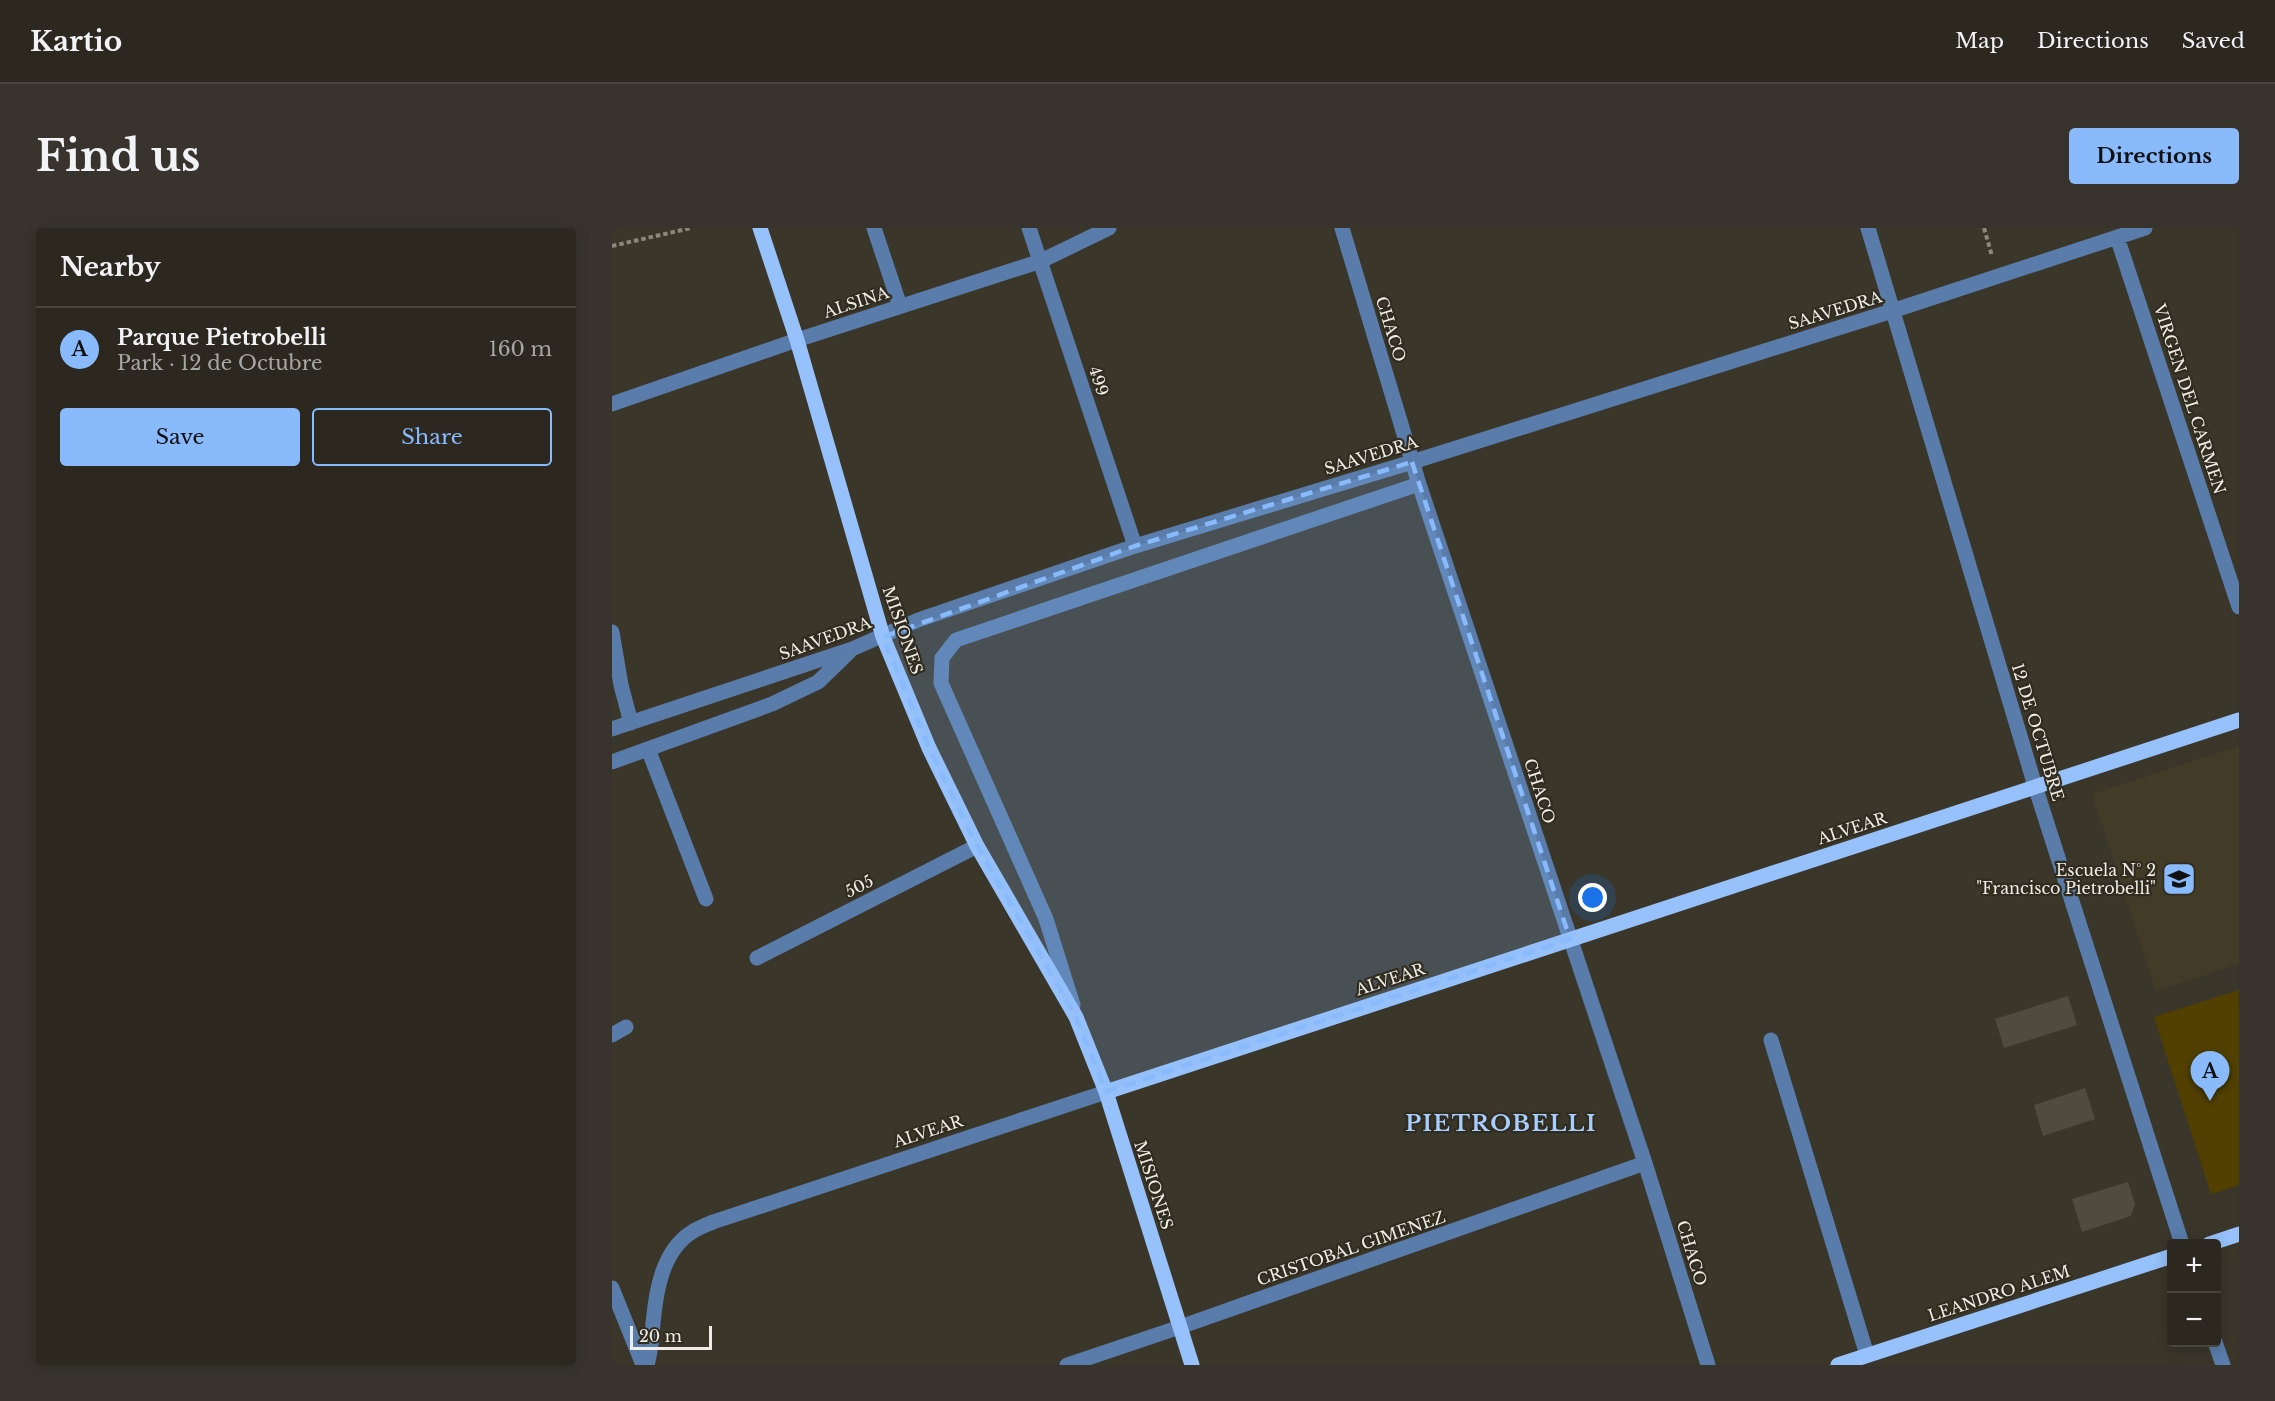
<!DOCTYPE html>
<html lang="en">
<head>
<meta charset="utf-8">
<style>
	body { margin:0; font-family:"Libre Baskerville",serif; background:#38342d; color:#f1f3f6 }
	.controls { position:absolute; right:18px; bottom:18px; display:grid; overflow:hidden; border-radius:6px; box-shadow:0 3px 15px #0003 }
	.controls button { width:54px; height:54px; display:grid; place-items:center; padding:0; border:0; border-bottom:2px solid #48443e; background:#2c2820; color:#f1f3f6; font:30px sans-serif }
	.scale { position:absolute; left:18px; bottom:15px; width:82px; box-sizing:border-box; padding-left:6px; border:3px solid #efece5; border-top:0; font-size:16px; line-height:21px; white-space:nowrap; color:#efece5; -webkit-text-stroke:4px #302c20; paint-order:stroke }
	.you { position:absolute; left:981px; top:670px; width:21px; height:21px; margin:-15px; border:4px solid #fff; border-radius:50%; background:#1a73e8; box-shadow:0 0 0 9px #1a73e833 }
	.badge { display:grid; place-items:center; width:39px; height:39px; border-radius:50%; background:#88bafc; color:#111; font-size:20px; font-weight:700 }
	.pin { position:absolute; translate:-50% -50px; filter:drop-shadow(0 2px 3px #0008) }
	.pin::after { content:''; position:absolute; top:32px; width:21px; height:18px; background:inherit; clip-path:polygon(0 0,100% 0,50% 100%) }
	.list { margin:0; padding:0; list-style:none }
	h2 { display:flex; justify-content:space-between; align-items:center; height:78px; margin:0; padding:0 24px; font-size:26px }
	h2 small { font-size:20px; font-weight:400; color:#a6a6a5 }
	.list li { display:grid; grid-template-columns:39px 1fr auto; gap:18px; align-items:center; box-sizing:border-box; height:84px; padding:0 24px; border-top:2px solid #48443e }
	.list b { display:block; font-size:22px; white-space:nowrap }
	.list p { margin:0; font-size:20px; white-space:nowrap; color:#a6a6a5 }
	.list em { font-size:20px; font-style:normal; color:#a6a6a5 }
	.actions { display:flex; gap:12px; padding:18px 24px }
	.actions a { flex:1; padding:14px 0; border:2px solid #88bafc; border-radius:6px; text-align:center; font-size:21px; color:#88bafc }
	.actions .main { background:#88bafc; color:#111 }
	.map { position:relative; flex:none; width:1627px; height:1137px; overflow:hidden; border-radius:6px }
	header { display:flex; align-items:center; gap:36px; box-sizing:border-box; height:84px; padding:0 30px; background:#2c2820; border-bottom:2px solid #48443e }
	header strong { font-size:28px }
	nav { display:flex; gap:33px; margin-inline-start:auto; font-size:21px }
	.intro { display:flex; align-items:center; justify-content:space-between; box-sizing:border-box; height:144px; padding:0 36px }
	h1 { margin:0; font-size:42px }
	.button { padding:15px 27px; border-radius:6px; background:#88bafc; color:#111; font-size:21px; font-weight:700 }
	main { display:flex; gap:36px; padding:0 36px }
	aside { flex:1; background:#2c2820; border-radius:6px; box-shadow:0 3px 15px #0003 }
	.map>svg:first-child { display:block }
	.built { fill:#413b28 }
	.green { fill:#524000 }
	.building { fill:#4f4b3e }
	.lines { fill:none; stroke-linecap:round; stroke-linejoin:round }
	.path { stroke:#8b887e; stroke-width:4; stroke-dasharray:4.5 3; stroke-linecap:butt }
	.minor { stroke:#597cab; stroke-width:15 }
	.major { stroke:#96c1fa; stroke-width:15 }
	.marked { fill:#88bafc; fill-opacity:0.2; stroke:#88bafc; stroke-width:4.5; stroke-dasharray:12 8; stroke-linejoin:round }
	.labels { text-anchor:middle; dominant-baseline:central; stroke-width:4.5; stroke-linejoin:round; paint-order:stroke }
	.street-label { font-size:16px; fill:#efece5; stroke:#302c20 }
	.poi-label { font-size:16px; fill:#efece5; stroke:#302c20; text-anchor:end }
	.district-label { font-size:22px; font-weight:bold; letter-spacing:1.5px; fill:#a8ceff; stroke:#302c20 }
</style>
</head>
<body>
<header>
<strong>Kartio</strong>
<nav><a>Map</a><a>Directions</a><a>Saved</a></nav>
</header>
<div class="intro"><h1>Find us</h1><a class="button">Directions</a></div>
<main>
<aside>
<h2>Nearby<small></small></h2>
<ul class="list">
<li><span class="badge">A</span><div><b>Parque Pietrobelli</b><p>Park · 12 de Octubre</p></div><em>160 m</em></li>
</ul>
<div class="actions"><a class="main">Save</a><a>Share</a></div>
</aside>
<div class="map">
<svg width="1627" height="1137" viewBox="0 0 1627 1137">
	<rect width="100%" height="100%" fill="#3a362a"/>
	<path class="built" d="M 1627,518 L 1627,736 L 1544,763 L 1480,566 Z"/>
	<path class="green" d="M 1627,762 L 1627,957 L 1599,966 L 1542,789 Z"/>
	<path class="building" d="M 1456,768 L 1465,797 L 1392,820 L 1383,791 Z
		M 1473,860 L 1483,891 L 1431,908 L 1422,877 Z
		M 1516,954 L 1523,976 L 1519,988 L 1470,1004 L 1460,971 Z"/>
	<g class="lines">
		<path class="path" d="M 1372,0 L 1380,28
			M 0,18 L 79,0"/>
		<path class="minor" d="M 262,0 L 288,78
			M 417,0 L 523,318
			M 730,0 L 807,256 L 1033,935 L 1096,1137
			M 1256,0 L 1423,558 L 1570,1016
			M 1505,9 L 1627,379
			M 0,176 L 185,112 L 429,33 L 497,0
			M 0,404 L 9,457 L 19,495
			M 0,501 L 240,421 L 306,392 L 523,318 L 800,234 L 1280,83 L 1533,0
			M 36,521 L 94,671
			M 0,534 L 160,476 L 206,454 L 237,424
			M 145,730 L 365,618
			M 461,777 L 434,691 L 329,455 L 330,430 L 344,412 L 807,256
			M 0,807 L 14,799
			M 1159,812 L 1255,1127
			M 0,1060 L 31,1137
			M 1603,1114 L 1611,1137
			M 35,1137 C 39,1123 40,1110 41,1095 C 44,1063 50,1023 80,1004 C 86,1000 94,997 101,994 L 494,864
			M 455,1137 L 568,1099 L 1033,935"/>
		<path class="major" d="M 148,0 L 185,112 L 271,409 L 317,520 L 365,618 L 464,789 L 494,864 L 580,1137
			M 494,864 L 1627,492
			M 1597,1016 L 1627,1006
			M 1226,1137 L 1560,1028"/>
	</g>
	<path class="marked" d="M 800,234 L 958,711 L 494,864 L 464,789 L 365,618 L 317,520 L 271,409 L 523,318 Z"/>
	<defs>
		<symbol id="school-square" viewBox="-11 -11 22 22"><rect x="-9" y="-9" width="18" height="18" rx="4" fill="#88bafc" stroke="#302c20"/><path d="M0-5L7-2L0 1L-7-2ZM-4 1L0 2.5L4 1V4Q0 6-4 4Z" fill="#111"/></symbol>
	</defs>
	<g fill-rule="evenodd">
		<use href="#school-square" x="1548" y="632" width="38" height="38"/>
	</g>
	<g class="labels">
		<g class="street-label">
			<text transform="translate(244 74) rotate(-18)">ALSINA</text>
			<text transform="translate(1223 82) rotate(-17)">SAAVEDRA</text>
			<text transform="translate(779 101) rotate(73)">CHACO</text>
			<text transform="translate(487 153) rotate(72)">499</text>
			<text transform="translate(1578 171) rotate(72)">VIRGEN DEL CARMEN</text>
			<text transform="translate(759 227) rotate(-17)">SAAVEDRA</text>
			<text transform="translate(291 402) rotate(71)">MISIONES</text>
			<text transform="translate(213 410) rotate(-20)">SAAVEDRA</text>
			<text transform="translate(1426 504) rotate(73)">12 DE OCTUBRE</text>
			<text transform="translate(928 563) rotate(72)">CHACO</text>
			<text transform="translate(1240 600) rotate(-18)">ALVEAR</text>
			<text transform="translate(247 658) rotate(-27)">505</text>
			<text transform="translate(778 751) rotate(-18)">ALVEAR</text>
			<text transform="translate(316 903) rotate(-18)">ALVEAR</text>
			<text transform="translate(542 957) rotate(72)">MISIONES</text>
			<text transform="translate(739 1020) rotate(-19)">CRISTOBAL GIMENEZ</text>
			<text transform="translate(1080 1025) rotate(73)">CHACO</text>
			<text transform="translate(1387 1065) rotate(-18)">LEANDRO ALEM</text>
		</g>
		<g class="poi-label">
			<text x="1544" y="642">Escuela N° 2<tspan x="1544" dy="18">"Francisco Pietrobelli"</tspan></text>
		</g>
		<g class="district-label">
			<text x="889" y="895">PIETROBELLI</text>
		</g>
	</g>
</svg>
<div class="controls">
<button>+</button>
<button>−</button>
</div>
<div class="scale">20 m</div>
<div class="you"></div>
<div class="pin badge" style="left:1598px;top:873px">A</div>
</div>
</main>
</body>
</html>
